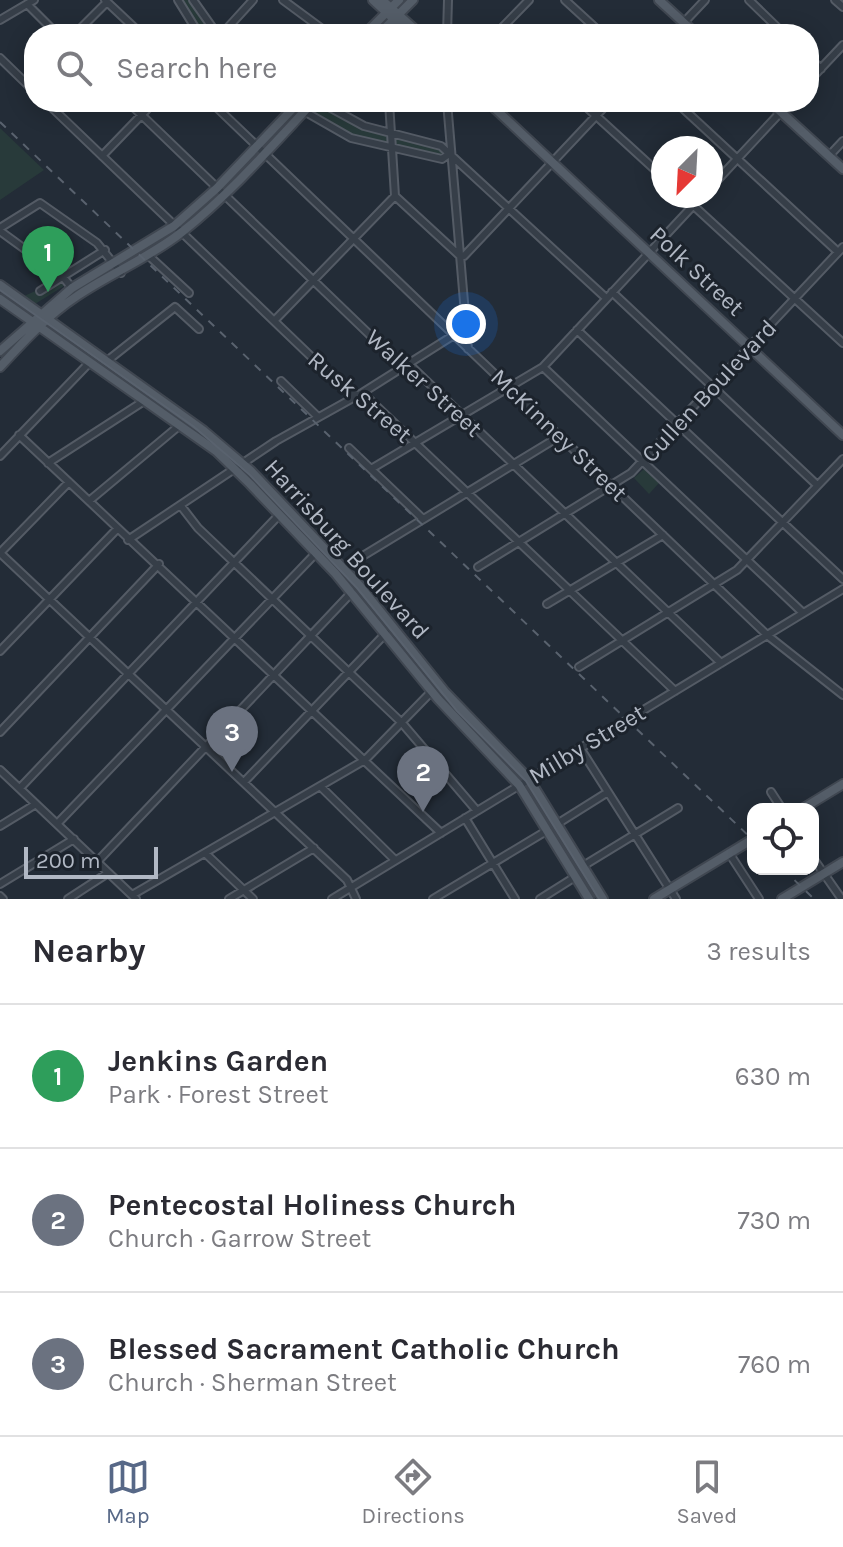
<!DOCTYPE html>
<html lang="en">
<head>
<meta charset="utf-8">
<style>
	body { margin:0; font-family:Karla,sans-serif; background:#f7f7f7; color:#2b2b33 }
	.controls { position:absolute; right:24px; bottom:24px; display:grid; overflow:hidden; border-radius:16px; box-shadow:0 4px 20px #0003 }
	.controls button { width:72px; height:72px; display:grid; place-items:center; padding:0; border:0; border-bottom:2px solid #e1e1e2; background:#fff; color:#2b2b33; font:40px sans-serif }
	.compass { position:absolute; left:651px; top:136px; width:72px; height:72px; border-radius:50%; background:#fff; box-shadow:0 4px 20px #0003; rotate:204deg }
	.scale { position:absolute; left:24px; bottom:20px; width:134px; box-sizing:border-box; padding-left:8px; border:4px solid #b1b8c4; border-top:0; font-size:22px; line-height:28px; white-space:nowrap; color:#b1b8c4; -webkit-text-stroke:6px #1c232c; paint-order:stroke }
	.you { position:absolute; left:466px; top:324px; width:28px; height:28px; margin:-20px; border:6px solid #fff; border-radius:50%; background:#1a73e8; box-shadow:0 0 0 12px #1a73e833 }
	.badge { display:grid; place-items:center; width:52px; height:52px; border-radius:50%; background:#576887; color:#fff; font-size:26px; font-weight:700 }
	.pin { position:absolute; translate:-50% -66px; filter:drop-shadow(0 2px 4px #0008) }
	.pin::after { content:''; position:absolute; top:42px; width:28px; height:24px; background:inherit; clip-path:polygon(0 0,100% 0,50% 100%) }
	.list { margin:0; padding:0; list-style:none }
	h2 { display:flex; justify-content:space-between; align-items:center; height:104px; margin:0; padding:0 32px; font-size:34px }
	h2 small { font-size:26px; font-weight:400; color:#7c7c81 }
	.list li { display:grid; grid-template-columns:52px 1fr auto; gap:24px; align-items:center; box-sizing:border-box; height:144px; padding:0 32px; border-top:2px solid #e1e1e2 }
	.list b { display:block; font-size:30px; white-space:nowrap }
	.list p { margin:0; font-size:26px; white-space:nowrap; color:#7c7c81 }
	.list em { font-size:26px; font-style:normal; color:#7c7c81 }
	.icon { flex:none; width:44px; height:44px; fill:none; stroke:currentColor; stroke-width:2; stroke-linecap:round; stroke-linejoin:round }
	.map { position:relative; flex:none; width:843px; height:899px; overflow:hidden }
	.search { position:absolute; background:#fff; box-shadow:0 4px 20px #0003; left:24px; right:24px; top:24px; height:88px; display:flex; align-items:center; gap:20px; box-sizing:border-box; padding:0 28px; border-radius:32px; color:#7c7c81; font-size:30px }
	.sheet { height:536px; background:#fff }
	nav { display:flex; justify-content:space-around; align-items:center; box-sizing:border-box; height:112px; border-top:2px solid #e1e1e2; background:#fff; font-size:22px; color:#7c7c81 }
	nav a { display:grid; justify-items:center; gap:4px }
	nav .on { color:#576887 }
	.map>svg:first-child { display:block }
	.green { fill:#283a3a }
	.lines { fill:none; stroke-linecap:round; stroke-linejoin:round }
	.minor-casing { stroke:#545b65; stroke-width:10 }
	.major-casing { stroke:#404751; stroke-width:12 }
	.minor { stroke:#363e48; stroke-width:6 }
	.major { stroke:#545d68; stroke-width:8 }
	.tram { stroke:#59626e; stroke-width:2 }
	.rail { stroke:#59626e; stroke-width:2; stroke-dasharray:8 8; stroke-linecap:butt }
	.labels { text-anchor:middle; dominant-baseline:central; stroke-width:6; stroke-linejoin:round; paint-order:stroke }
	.street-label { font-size:24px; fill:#b1b8c4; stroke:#1c232c }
</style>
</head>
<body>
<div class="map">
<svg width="843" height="899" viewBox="0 0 843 899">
	<rect width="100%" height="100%" fill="#232c37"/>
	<path class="green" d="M 181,0 L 190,0 L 215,34 L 202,34 Z
		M 316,103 L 358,126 L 386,136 L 389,145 L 347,134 L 309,113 Z
		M 0,128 L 44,170 L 0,200 Z
		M 399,139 L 443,149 L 446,152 L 444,157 L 395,146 L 395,139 Z
		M 61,280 L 64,286 L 35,304 L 24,296 Z
		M 644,469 L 659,483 L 649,494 L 634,478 Z"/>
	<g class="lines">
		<defs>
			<path id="minor" d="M 105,0 L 141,34
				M 178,0 L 199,34
				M 193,0 L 217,34
				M 283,0 L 329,34
				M 565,0 L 602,34
				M 749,0 L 784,34
				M 835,0 L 843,7
				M 27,4 L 57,34
				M 0,20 L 34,0
				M 75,34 L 107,2
				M 222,34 L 253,0
				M 447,34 L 448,0
				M 496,34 L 529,0
				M 673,34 L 705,0
				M 809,57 L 821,69
				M 0,58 L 34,91
				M 809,81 L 843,45
				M 46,102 L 349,393 L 367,397 L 675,691
				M 128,102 L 399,363 L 413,368 L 721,663
				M 211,102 L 767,635 L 843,695
				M 288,102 L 351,138 L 442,159 L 449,154
				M 320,102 L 364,126 L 441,146 L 606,298
				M 389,102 L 395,196 L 459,255 L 464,256 L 609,102
				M 447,102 L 468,349
				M 581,102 L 663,177
				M 676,102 L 838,252
				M 102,156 L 154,102
				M 829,156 L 843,141
				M 711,187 L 790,102
				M 683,196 L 843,343
				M 0,228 L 40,203 L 97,243 L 121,273
				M 0,231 L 63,277 L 72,288
				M 148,255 L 189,293
				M 40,291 L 105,250
				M 612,292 L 817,485
				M 274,321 L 395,196
				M 577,330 L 843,579
				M 107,361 L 175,307 L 199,329
				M 543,367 L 803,613
				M 281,381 L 318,417
				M 19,435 L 441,833
				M 349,448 L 423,519
				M 0,456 L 89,363
				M 48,463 L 144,401
				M 371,469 L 543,367 L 702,196
				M 89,501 L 180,425
				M 181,506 L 198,528 L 402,723 L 477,811
				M 128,540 L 276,441 L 362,393 L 465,328
				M 0,553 L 347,880 L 356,899
				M 0,553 L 69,482
				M 478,567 L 631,473 L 843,247
				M 343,568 L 560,436
				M 547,604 L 663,535
				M 0,651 L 117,529
				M 579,667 L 737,570 L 843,459
				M 0,732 L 159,564
				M 580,748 L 676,899
				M 0,770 L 136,899
				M 244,782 L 386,633
				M 320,786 L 395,860
				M 20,788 L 279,515
				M 771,792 L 782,809
				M 465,818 L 515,899
				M 57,824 L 316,553
				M 557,824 L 608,792
				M 0,826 L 36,804
				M 205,853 L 253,899
				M 729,853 L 759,899
				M 813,858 L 841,898
				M 97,862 L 352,592
				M 583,866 L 678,808
				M 0,884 L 74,839
				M 132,895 L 365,760 L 432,691
				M 0,896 L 3,899
				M 68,899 L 108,873
				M 229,899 L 314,848
				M 332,899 L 843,589
				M 433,899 L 548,830
				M 540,899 L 575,877"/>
			<path id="major" d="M 373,0 L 410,34
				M 382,0 L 420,34
				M 659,0 L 696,34
				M 365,34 L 399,0
				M 379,34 L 413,0
				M 488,102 L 843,435
				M 770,102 L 843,169
				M 0,285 L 204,431 L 250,470 L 359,585 L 445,692 L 529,779 L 603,899
				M 0,299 L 216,451 L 250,484 L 335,573 L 438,699 L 519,785 L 589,899
				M 0,351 L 72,288 L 174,226 L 217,188 L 299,102
				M 0,367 C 23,342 48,315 77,296 C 111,273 149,258 182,232 C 230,194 271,147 313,102
				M 802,809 L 843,784
				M 654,899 L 753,839
				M 782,899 L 843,862"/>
		</defs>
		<use href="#minor" class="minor-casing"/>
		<use href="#major" class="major-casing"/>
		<use href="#minor" class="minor"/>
		<use href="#major" class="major"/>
		<path class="tram" d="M 0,290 L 193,426 L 250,475 L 357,588 L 457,711 L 526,781 L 599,899"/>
		<path class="rail" d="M 0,122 L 753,840
			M 783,869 L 814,899"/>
	</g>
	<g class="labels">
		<g class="street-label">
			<text transform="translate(697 271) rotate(43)">Polk Street</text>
			<text transform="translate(424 383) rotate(42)">Walker Street</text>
			<text transform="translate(709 391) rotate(-47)">Cullen Boulevard</text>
			<text transform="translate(360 397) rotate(40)">Rusk Street</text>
			<text transform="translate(559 435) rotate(44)">McKinney Street</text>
			<text transform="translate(347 549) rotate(48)">Harrisburg Boulevard</text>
			<text transform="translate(587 744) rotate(-31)">Milby Street</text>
		</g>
	</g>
</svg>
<div class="controls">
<button><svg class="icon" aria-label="locate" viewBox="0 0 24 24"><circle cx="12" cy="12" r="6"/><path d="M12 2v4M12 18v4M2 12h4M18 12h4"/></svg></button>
</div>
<svg class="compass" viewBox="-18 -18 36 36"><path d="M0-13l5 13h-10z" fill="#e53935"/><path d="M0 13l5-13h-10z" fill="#7c7c81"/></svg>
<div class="scale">200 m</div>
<div class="you"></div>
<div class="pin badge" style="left:48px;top:292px;background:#2e9e5b">1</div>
<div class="pin badge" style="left:423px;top:812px;background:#6b7280">2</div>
<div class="pin badge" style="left:232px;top:772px;background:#6b7280">3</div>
<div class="search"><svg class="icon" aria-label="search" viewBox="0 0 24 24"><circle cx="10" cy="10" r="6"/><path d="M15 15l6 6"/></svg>Search here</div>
</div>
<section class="sheet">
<h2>Nearby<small>3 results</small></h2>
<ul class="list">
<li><span class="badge" style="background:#2e9e5b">1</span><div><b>Jenkins Garden</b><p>Park · Forest Street</p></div><em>630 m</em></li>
<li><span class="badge" style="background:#6b7280">2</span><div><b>Pentecostal Holiness Church</b><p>Church · Garrow Street</p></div><em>730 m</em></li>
<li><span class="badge" style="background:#6b7280">3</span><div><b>Blessed Sacrament Catholic Church</b><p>Church · Sherman Street</p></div><em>760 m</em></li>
</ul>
</section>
<nav>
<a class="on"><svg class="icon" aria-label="map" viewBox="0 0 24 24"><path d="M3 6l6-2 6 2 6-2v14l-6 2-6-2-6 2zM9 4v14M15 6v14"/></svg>Map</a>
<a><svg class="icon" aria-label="directions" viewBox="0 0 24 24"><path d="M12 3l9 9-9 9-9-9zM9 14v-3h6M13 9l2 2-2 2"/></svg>Directions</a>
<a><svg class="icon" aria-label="saved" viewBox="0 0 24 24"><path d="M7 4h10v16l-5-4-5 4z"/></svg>Saved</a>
</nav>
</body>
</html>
